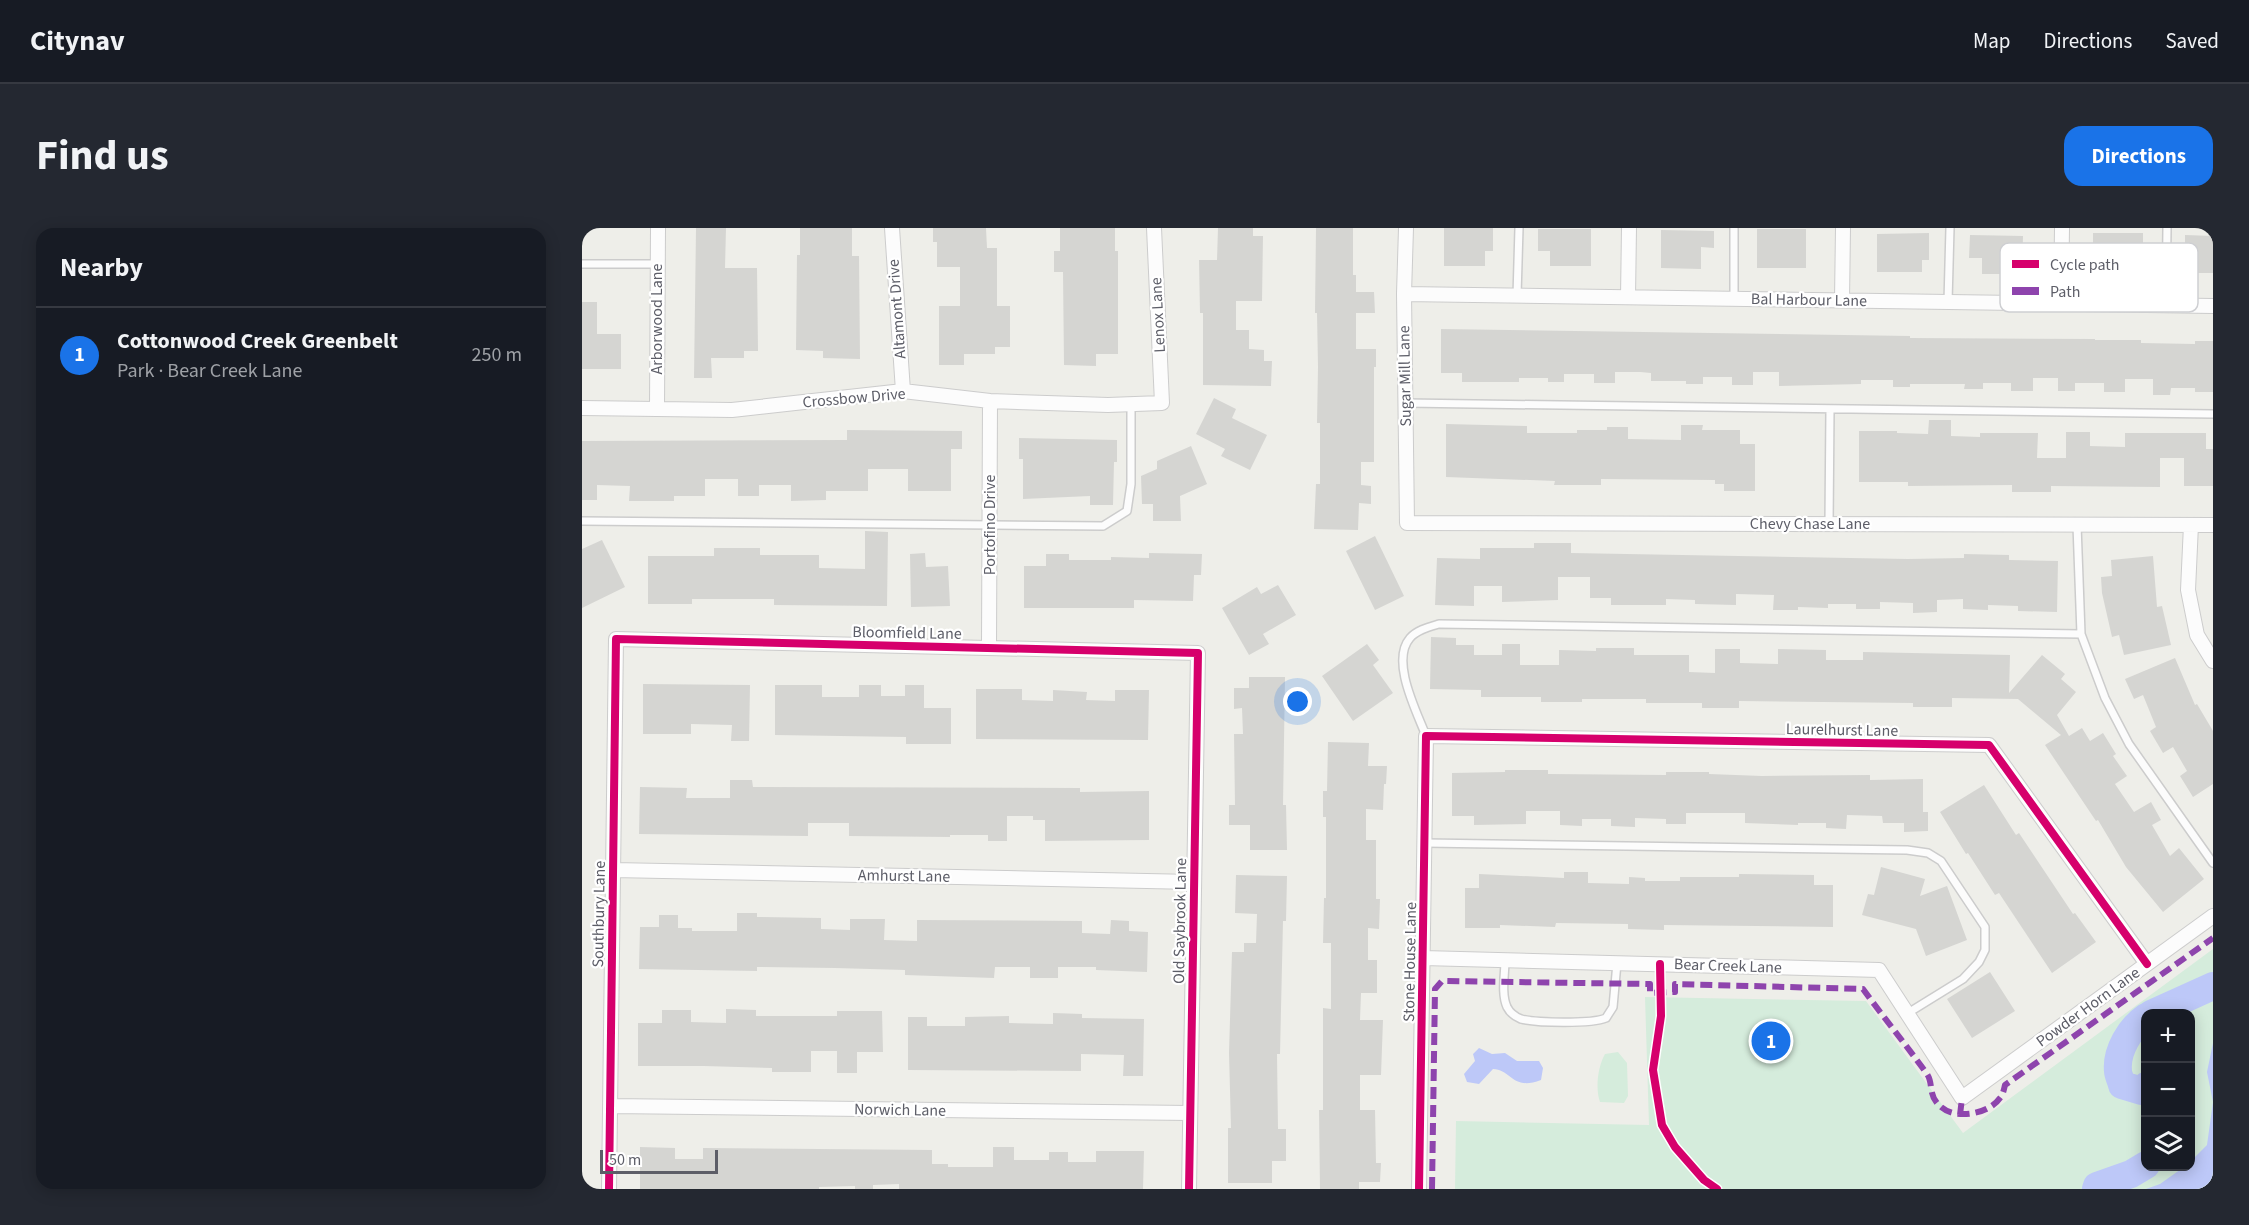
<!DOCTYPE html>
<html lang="en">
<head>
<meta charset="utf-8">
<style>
	body { margin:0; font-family:"Source Sans 3",sans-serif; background:#242831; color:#f1f3f6 }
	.controls { position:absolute; right:18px; bottom:18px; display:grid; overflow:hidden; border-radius:12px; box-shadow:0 3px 15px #0003 }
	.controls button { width:54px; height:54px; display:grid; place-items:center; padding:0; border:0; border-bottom:2px solid #363941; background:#171b24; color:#f1f3f6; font:30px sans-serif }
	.scale { position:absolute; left:18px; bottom:15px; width:118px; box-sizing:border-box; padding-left:6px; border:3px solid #5d5e68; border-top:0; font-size:16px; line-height:21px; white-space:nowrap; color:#5d5e68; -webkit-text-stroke:4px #fff; paint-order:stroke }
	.you { position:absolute; left:716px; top:474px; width:21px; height:21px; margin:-15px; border:4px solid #fff; border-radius:50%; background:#1a73e8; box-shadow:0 0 0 9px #1a73e833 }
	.badge { display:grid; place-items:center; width:39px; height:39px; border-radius:50%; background:#1a73e8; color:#fff; font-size:20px; font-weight:700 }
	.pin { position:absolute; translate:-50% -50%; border:3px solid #fff; box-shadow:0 2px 6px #0006 }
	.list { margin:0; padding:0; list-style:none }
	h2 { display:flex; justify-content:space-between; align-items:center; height:78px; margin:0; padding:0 24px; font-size:26px }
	h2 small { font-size:20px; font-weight:400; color:#9ea1a6 }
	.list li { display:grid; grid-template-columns:39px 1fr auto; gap:18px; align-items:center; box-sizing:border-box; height:96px; padding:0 24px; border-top:2px solid #363941 }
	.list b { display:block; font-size:22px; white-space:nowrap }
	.list p { margin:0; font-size:20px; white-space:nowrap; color:#9ea1a6 }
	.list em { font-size:20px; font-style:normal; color:#9ea1a6 }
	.icon { flex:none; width:33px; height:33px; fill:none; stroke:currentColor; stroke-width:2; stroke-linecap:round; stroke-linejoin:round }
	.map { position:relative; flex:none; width:1631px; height:961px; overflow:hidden; border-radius:18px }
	header { display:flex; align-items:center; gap:36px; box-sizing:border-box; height:84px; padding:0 30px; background:#171b24; border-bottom:2px solid #363941 }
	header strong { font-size:28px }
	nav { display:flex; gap:33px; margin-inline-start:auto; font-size:21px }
	.intro { display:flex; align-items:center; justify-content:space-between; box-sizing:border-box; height:144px; padding:0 36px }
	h1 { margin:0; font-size:42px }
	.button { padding:15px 27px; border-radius:18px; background:#1a73e8; color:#fff; font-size:21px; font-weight:700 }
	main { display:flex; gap:36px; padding:0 36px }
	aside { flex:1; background:#171b24; border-radius:18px; box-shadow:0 3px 15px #0003 }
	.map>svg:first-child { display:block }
	.green { fill:#d5ecdc; fill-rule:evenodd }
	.water { fill:#bdc8f8 }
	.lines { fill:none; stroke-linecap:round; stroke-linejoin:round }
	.river { stroke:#bdc8f8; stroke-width:28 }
	.building { fill:#d5d5d2 }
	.service-casing { stroke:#ccc; stroke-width:10 }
	.minor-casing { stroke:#ccc; stroke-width:16 }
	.service { stroke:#fcfcfc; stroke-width:7 }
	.minor { stroke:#fcfcfc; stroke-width:14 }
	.quiet { stroke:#8e44ad; stroke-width:6; stroke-dasharray:12 6; stroke-linecap:butt }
	.cycleway-casing { stroke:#fff; stroke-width:11 }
	.cycleway { stroke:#d6006c; stroke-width:8 }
	.labels { text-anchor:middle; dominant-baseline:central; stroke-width:4.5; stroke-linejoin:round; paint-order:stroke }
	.street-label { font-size:16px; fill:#5d5e68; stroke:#fff }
	.key { fill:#fff; stroke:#cecfd2; stroke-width:1.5 }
	.key-label { font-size:16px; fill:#5d5e68 }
</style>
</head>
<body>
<header>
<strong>Citynav</strong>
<nav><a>Map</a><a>Directions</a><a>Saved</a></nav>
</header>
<div class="intro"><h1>Find us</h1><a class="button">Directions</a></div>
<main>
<aside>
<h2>Nearby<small></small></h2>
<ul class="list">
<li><span class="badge">1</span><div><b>Cottonwood Creek Greenbelt</b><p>Park · Bear Creek Lane</p></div><em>250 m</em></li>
</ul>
</aside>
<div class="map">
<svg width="1631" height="961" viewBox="0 0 1631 961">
	<rect width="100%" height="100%" fill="#eeeee9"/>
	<path class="green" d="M 1631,721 L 1631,961 L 873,961 L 874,893 L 1067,897 L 1063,769 L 1284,773 L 1381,905 ZM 1564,786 L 1608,786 L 1608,938 L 1564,938 Z
		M 1036,824 L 1045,835 L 1046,868 L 1042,875 L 1018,874 C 1013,860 1016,838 1023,826 Z"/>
	<path class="water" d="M 1631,815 L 1631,961 L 1564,961 L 1578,956 L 1602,939 L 1608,938 L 1609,933 L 1625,917 L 1631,874 L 1625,844 Z
		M 897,820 L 910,826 L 923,825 L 935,833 L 957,833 L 961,840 L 959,852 C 930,863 930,842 911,841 L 897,856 L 885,854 L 882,846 L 893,833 L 891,826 Z"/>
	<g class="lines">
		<path class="river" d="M 1569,786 L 1631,758
			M 1564,789 C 1548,800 1534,823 1536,843 C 1536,847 1539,852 1540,857 L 1560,863 L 1564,858
			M 1514,961 L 1515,958 L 1549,946 L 1564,937"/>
	</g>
	<path class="building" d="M 114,0 L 144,0 L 143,40 L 175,40 L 176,123 L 162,123 L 162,130 L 129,130 L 130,150 L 112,150 Z
		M 218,0 L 270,0 L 270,28 L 277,28 L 278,131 L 241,130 L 241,123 L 214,122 L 215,27 L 218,27 Z
		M 351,0 L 404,0 L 405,20 L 415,20 L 415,78 L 428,78 L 428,119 L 413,119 L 413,126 L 382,126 L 382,137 L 357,137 L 357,78 L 378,78 L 378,39 L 355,39 L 355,14 L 351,14 Z
		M 478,0 L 533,0 L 533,23 L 536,23 L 536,126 L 514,126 L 514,138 L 482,137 L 481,44 L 472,44 L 472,23 L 478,23 Z
		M 636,0 L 671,0 L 671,8 L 681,8 L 680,73 L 654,73 L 654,102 L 667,102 L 667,121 L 682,122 L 682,133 L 690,133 L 689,158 L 621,157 L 621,85 L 618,85 L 617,32 L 635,32 Z
		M 734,0 L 771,0 L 771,47 L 774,47 L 774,64 L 792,64 L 793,85 L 774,85 L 774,121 L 794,121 L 794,139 L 792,139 L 792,234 L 779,234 L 779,257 L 789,258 L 789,276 L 777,275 L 776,302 L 732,301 L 734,256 L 738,256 L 738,195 L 735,195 L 736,139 L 735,85 L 733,85 Z
		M 862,0 L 911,0 L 911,23 L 903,23 L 903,38 L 862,38 Z
		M 956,1 L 1009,1 L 1009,38 L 968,38 L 968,23 L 956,23 Z
		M 1175,1 L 1224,1 L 1224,40 L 1175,40 Z
		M 1079,2 L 1132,3 L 1132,20 L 1119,19 L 1119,41 L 1079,40 Z
		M 1347,5 L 1347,32 L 1340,32 L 1340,44 L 1295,44 L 1295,6 Z
		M 1511,5 L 1561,5 L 1561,46 L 1511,46 Z
		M 1388,7 L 1441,8 L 1440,46 L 1400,46 L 1400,30 L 1387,30 Z
		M 1603,7 L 1631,8 L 1631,45 L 1614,45 L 1614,29 L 1603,29 Z
		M 0,74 L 15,74 L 15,106 L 39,106 L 39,141 L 0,141 Z
		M 859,101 L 1328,108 L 1328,110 L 1513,111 L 1513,112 L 1559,112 L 1559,115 L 1613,116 L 1613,113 L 1631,113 L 1631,164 L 1613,164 L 1613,160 L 1589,160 L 1588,167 L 1571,167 L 1571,151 L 1543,151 L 1543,164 L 1522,164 L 1522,155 L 1493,155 L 1493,163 L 1476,163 L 1476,150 L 1451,150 L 1451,163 L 1429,163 L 1429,155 L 1401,155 L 1401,161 L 1382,161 L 1383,156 L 1328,156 L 1328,159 L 1311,159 L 1311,152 L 1279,152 L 1279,156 L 1197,158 L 1197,144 L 1171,144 L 1171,157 L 1150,157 L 1150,149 L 1121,149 L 1121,156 L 1104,156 L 1104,153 L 1069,153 L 1069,145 L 1058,144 L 1033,144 L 1033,155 L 1012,155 L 1012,146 L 982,146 L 982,154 L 966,154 L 966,150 L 937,150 L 937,154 L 880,154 L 880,145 L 859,145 Z
		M 632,170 L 654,181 L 650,190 L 685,207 L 668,242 L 639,228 L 643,221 L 614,206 Z
		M 1347,192 L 1369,192 L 1369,208 L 1398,209 L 1398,205 L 1456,205 L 1455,230 L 1484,230 L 1484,204 L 1508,204 L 1508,218 L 1543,219 L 1543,205 L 1624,205 L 1624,221 L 1631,221 L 1631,258 L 1602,258 L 1602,230 L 1578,230 L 1578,259 L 1469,258 L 1469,264 L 1430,264 L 1430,257 L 1326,258 L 1326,254 L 1277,254 L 1277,203 L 1315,203 L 1315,205 L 1346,206 Z
		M 864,196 L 945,198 L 945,205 L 995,205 L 995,202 L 1025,202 L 1025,199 L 1046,199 L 1046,211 L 1099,212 L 1099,197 L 1121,197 L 1120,202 L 1158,202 L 1158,216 L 1173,216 L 1173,263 L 1142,263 L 1142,256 L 1133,256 L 1133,252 L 1019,251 L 1019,257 L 972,257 L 973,253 L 864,249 Z
		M 265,202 L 380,203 L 380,221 L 369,221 L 369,263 L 326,263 L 326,241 L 286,241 L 286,263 L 244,263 L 244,272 L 209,273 L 209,257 L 177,257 L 177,268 L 156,268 L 156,251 L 123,251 L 123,268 L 92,268 L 92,273 L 47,273 L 48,258 L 15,257 L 15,272 L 0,272 L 0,213 L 265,212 Z
		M 437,210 L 535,212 L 535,234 L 532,234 L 531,277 L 508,277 L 508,268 L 441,271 L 441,231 L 437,231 Z
		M 609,218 L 625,256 L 598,268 L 599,293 L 571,293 L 571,276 L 560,276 L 559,248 L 575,241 L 575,233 Z
		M 283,303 L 306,304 L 305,378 L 192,377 L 192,371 L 110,371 L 110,376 L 66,376 L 66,328 L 132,328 L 132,320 L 178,320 L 178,327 L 237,327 L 237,340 L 283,341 Z
		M 793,308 L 822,368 L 793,382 L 764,323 Z
		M 20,312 L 43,359 L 0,380 L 0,321 Z
		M 952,315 L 989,315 L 989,325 L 1326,331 L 1382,330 L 1382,326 L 1427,327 L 1427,332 L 1476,333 L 1475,384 L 1436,383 L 1436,378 L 1406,377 L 1406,382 L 1381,381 L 1381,371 L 1355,372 L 1355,384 L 1331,385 L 1331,375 L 1298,374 L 1298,381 L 1274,381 L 1274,376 L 1246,376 L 1246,380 L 1216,379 L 1216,382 L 1191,382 L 1192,367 L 1154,366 L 1154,377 L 1113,376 L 1113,372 L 1084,371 L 1084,377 L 1029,377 L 1029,370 L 1008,370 L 1008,349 L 976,349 L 976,372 L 920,374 L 920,358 L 892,358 L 892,378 L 853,377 L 855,330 L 898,331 L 898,320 L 952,320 Z
		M 343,325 L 344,339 L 366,338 L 368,378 L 329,379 L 328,326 Z
		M 567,325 L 620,326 L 619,347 L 612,347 L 611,373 L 552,372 L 552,380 L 442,380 L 442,338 L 464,338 L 464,326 L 487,326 L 487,332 L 529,332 L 529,329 L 567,330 Z
		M 1571,328 L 1575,379 L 1580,378 L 1589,417 L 1542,427 L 1537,407 L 1530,409 L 1520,365 L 1519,349 L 1530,348 L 1529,332 Z
		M 696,357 L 714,387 L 681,406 L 687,416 L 667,427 L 640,380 L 675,359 L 679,366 Z
		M 849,409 L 874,410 L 874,417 L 892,417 L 892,427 L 920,427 L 920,416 L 938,416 L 938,437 L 977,437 L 977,422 L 1014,423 L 1014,420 L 1052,420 L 1052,427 L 1107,427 L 1107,444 L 1133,445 L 1133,421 L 1158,421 L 1158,435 L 1196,436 L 1196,421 L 1244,422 L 1244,432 L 1281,432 L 1281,424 L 1428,427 L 1427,465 L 1460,427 L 1483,446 L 1479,451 L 1494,464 L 1475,487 L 1487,508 L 1500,500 L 1508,513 L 1521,505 L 1534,526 L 1531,528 L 1545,548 L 1533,556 L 1552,584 L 1569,574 L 1579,592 L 1570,597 L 1588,628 L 1597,620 L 1622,651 L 1581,684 L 1544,639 L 1516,592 L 1514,593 L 1463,517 L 1479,507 L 1436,471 L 1370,470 L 1370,479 L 1331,479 L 1331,475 L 1157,473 L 1157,480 L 1120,480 L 1120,475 L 1064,475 L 1064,471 L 1000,471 L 1000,474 L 959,474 L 959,469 L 899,469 L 899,462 L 848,461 Z
		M 785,416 L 797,432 L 791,437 L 811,465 L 771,493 L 740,448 Z
		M 1593,430 L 1613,477 L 1615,476 L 1631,503 L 1631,556 L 1611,569 L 1598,548 L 1605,543 L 1591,519 L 1581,525 L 1568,503 L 1574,499 L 1561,467 L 1552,471 L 1543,451 Z
		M 667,449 L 703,449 L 701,577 L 704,577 L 705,622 L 668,622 L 668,597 L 647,597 L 647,577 L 653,577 L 652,506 L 661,506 L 660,480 L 652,481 L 652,460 L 667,460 Z
		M 61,456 L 168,457 L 167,513 L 149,513 L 150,497 L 109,496 L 109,506 L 61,506 Z
		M 193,457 L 240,457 L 240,469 L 277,469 L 277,457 L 299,457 L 299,468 L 323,468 L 323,457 L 342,457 L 342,480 L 369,480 L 369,516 L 324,516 L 324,509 L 193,507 Z
		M 394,461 L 440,461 L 440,472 L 471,473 L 471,462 L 505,464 L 504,472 L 533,473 L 533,462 L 567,462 L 566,512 L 394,511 Z
		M 746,514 L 787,515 L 786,538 L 805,538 L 804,556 L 802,556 L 801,582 L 784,581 L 784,612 L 794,612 L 794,671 L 798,671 L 797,701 L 786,700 L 786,732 L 795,732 L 795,765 L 779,765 L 778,792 L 801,792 L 799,847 L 778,847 L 778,882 L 793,882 L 794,935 L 799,935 L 798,954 L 777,954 L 777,961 L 738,961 L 737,882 L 741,882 L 741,780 L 749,781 L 749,715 L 741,715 L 742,670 L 744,670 L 744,589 L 741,589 L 741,563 L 745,563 Z
		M 923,542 L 966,542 L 966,546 L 1084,547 L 1084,544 L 1127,544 L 1127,546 L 1180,548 L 1288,547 L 1288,552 L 1341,551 L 1341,584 L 1346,584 L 1346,603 L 1322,604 L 1322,595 L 1301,595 L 1300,588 L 1265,587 L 1264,601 L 1244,600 L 1244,595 L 1216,595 L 1216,597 L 1163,595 L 1163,585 L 1104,585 L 1104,596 L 1084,596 L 1084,591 L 1053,590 L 1053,599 L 1029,598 L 1029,591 L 1000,591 L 1000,598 L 978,597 L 978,583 L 944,583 L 944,596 L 892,597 L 892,588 L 870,588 L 870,545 L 923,544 Z
		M 148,552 L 170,552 L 171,559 L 498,560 L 498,564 L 567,563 L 567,612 L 463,613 L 463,592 L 451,592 L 451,588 L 425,588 L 425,613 L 406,613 L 406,607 L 368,607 L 368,609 L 267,608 L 267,595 L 226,595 L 226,608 L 57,606 L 58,559 L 105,560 L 104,570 L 148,570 Z
		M 1402,557 L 1434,607 L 1437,605 L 1491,686 L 1493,685 L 1514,714 L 1470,745 L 1417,665 L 1413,667 L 1386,625 L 1384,626 L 1358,584 Z
		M 1299,639 L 1343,651 L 1338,668 L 1365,658 L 1385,712 L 1344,728 L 1334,701 L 1280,687 L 1286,666 L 1292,667 Z
		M 982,644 L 1006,644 L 1006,655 L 1047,656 L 1047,649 L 1063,650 L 1063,653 L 1098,653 L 1098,649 L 1157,649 L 1157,646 L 1232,647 L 1232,657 L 1251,657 L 1251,699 L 1082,697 L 1082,702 L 1046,701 L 1046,696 L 974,695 L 973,699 L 918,697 L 918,700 L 883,700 L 883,660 L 897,660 L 897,646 L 982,650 Z
		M 654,647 L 705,648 L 704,693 L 701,693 L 698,826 L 695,826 L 696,901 L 704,901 L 704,933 L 690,933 L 690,955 L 646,955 L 646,900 L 649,900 L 647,825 L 650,724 L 662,724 L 662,715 L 674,715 L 675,686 L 653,685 Z
		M 155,685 L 175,685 L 175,689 L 239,690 L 239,701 L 268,702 L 268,691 L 303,691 L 302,712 L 335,713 L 335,692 L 500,693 L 500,705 L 528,706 L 529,692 L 547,693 L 547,703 L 566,704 L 565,744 L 514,742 L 514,739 L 476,739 L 476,750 L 448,750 L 448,739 L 413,739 L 412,750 L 323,747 L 323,742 L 253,740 L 175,739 L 175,743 L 57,741 L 58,699 L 77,699 L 77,687 L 96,687 L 96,700 L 110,700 L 110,703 L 155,703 Z
		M 1408,744 L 1433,783 L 1390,810 L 1365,771 Z
		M 144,781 L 174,782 L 174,788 L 255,788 L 255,783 L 300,783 L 301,824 L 275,824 L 275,845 L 255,845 L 255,823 L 229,823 L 229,844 L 190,844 L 190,840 L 122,838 L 56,838 L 56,795 L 80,795 L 80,782 L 109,782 L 109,794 L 144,795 Z
		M 471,785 L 500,786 L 500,790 L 562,791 L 561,848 L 541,848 L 542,827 L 499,826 L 499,843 L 326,842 L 326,789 L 345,789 L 345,798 L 383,798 L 383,789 L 427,788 L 427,795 L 471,796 Z
		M 58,919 L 93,920 L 93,931 L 121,931 L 121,920 L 350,922 L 350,936 L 366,936 L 366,939 L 411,939 L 411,919 L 432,919 L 432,932 L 467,932 L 467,924 L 486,924 L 486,934 L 514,934 L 514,923 L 562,923 L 561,961 L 317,961 L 317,956 L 291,957 L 291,961 L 273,961 L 273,958 L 237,959 L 237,961 L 58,961 Z"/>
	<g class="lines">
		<defs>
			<path id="service" d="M 0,36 L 76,36
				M 935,68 L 937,0
				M 1152,71 L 1152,0
				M 1366,74 L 1368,0
				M 1584,77 L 1585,0
				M 824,175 L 1631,186
				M 0,293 L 521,298 L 545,283 L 549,256 L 549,176
				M 1247,296 L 1248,181
				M 1495,297 L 1499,406 L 1523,470 L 1547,516 L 1631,635
				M 844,508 C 835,484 808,433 828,410 C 835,402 847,399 857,396 L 1499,406
				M 843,615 L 1325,622 L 1346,625 L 1359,633 L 1403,699 L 1403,722 L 1397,734 L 1381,751 L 1326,785
				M 923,732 C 923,746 919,766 925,779 C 928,785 934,789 939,791 C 955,795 1010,796 1024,790 L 1031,779 L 1035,735"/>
			<path id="minor" d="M 310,0 L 321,163
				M 824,0 L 822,66 L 825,295 L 1631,297
				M 822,66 L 1631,78
				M 1046,69 L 1047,0
				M 1260,72 L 1261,0
				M 1479,76 L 1480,0
				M 0,180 L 150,182 L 321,163 L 408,173 L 526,177 L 580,175 L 572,0
				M 75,181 L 76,0
				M 1609,297 L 1606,362 L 1615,407 L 1631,433
				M 407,420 L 408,173
				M 31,642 L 612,654
				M 841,730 L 1297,742 L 1380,870 L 1631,688
				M 28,878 L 608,885
				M 27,961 L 34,411 L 616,425 L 607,961
				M 837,961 L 844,508 L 1407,517 L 1565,736"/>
		</defs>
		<use href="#service" class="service-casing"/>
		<use href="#minor" class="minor-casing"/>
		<use href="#service" class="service"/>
		<use href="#minor" class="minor"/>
		<path class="quiet" d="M 1378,887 L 1380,870
			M 850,961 L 853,761 L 860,753 L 1068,756 L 1068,765 L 1093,764 L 1093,756 L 1281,761 C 1302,790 1325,818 1345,846 C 1352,856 1345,867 1359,879 C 1374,892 1407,886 1418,870 C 1421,867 1422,861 1423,857 L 1631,710"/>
		<defs>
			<path id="cycleway" d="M 1078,736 L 1079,788 L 1071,842 L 1080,897 L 1093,919 L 1122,952 L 1135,961
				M 27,961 L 34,411 L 616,425 L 607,961
				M 837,961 L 844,508 L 1407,517 L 1565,736"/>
		</defs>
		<use href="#cycleway" class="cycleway-casing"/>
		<use href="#cycleway" class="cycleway"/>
	</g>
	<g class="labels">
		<g class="street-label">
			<text transform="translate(1227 72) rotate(1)">Bal Harbour Lane</text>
			<text transform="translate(315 81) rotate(-94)">Altamont Drive</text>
			<text transform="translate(576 87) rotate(-93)">Lenox Lane</text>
			<text transform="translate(75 91) rotate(-90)">Arborwood Lane</text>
			<text transform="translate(823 148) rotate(-91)">Sugar Mill Lane</text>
			<text transform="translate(272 170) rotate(-5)">Crossbow Drive</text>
			<text x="1228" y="296">Chevy Chase Lane</text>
			<text transform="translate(408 297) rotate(-90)">Portofino Drive</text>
			<text transform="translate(325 405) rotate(1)">Bloomfield Lane</text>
			<text transform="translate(1260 502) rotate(1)">Laurelhurst Lane</text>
			<text transform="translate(322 648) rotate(1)">Amhurst Lane</text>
			<text transform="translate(17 686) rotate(-89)">Southbury Lane</text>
			<text transform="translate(598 693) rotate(-89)">Old Saybrook Lane</text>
			<text transform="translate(828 734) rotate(-89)">Stone House Lane</text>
			<text transform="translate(1146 738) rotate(2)">Bear Creek Lane</text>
			<text transform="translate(1506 779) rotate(-36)">Powder Horn Lane</text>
			<text transform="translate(318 882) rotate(1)">Norwich Lane</text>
		</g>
	</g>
	<rect x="1418" y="15" width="198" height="69" rx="9" class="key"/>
	<rect x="1430" y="32" width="27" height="8" fill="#d6006c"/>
	<rect x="1430" y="59" width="27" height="8" fill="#8e44ad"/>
	<g class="key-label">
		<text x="1468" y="42">Cycle path</text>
		<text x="1468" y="69">Path</text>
	</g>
</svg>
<div class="controls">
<button>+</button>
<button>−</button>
<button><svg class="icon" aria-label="layers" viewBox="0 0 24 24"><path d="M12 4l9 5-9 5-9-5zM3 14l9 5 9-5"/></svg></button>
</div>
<div class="scale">50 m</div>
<div class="you"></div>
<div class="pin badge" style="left:1189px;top:813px">1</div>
</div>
</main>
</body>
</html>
